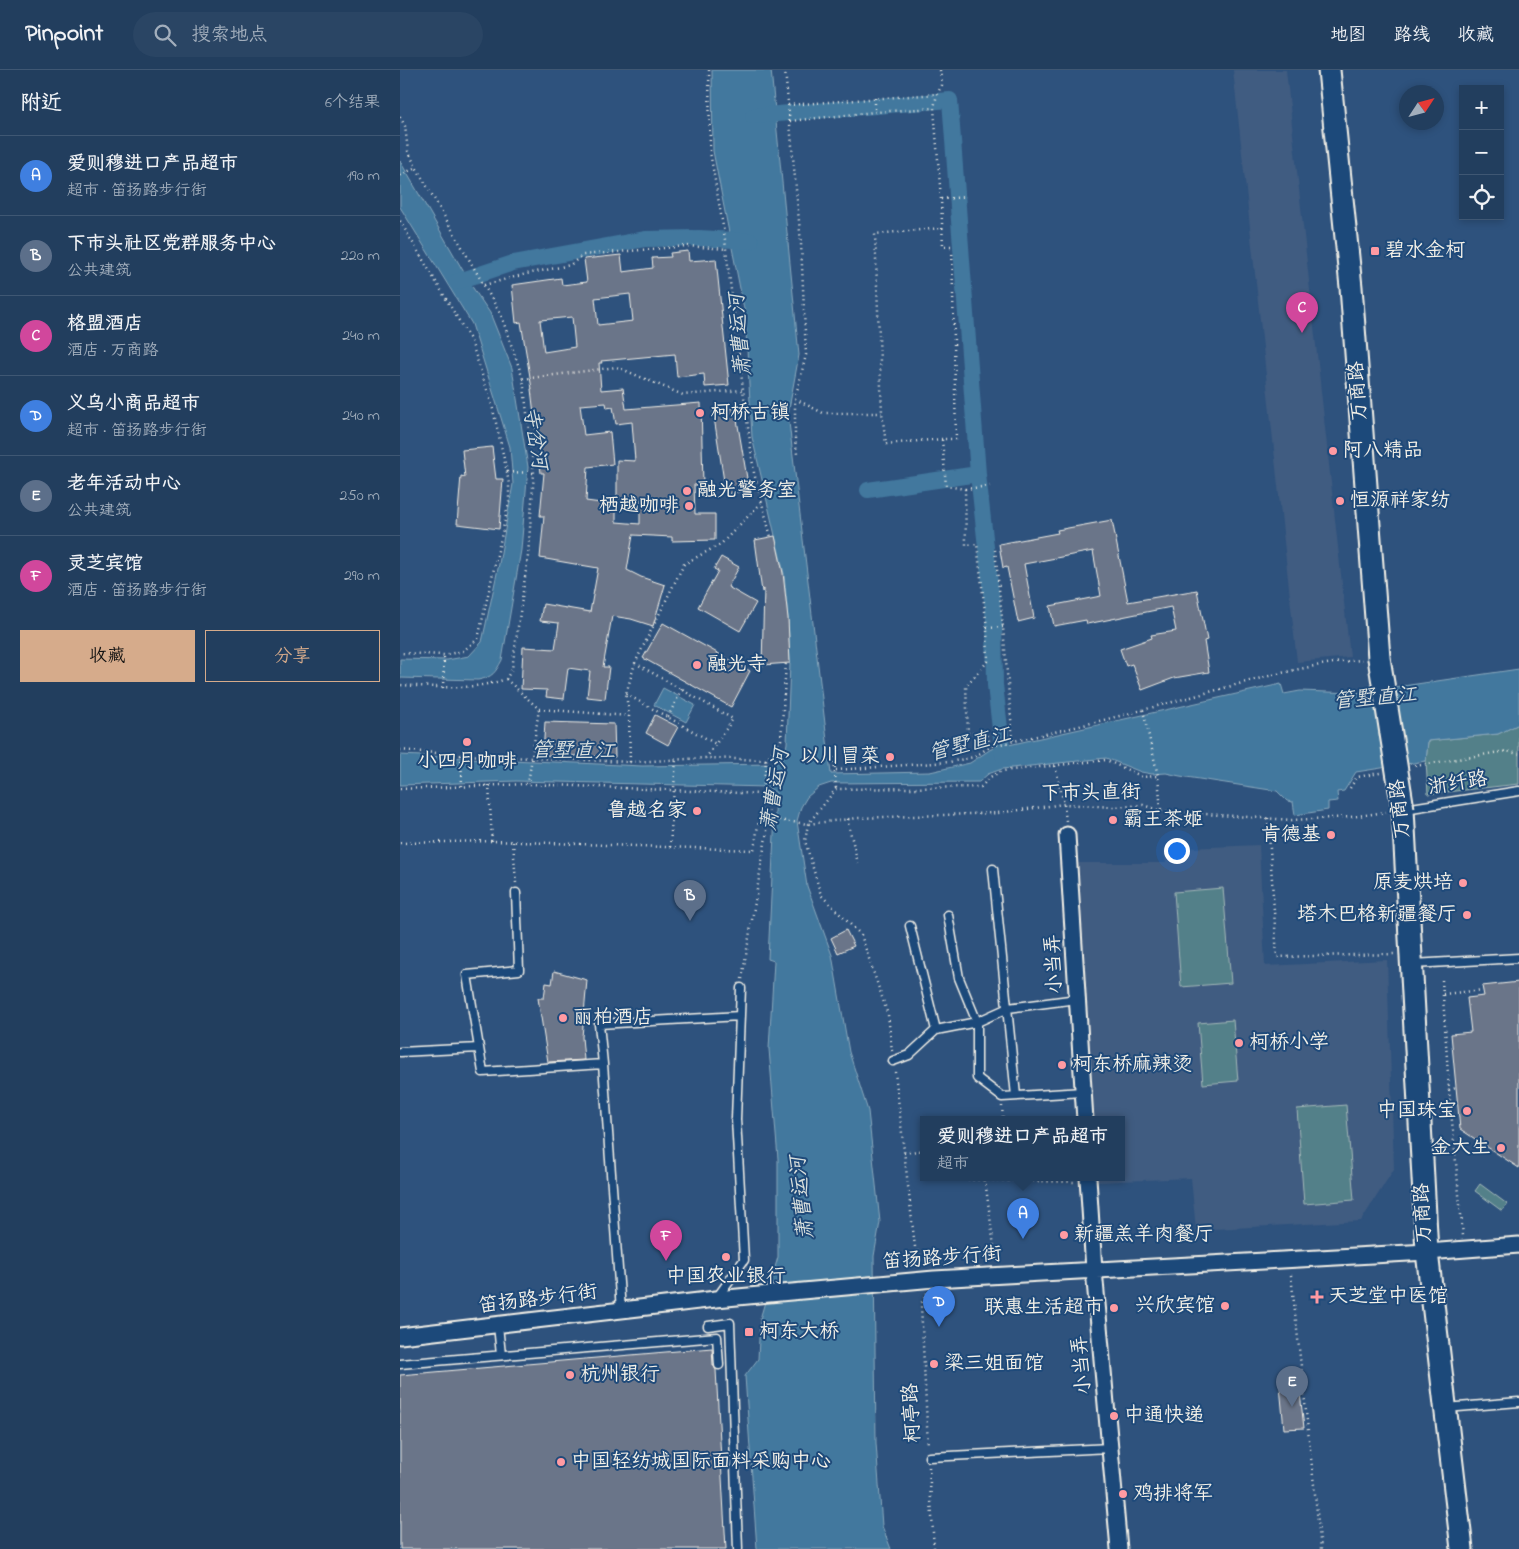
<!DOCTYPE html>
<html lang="zh">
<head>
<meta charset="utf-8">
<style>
	body { margin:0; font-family:"Indie Flower","LXGW WenKai TC",sans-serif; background:#2a4564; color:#f1f3f6 }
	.controls { position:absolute; right:15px; top:15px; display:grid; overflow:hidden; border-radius:0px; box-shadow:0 2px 8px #0003 }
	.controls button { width:45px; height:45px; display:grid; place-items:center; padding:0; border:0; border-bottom:1px solid #3f5773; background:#223e5e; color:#f1f3f6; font:25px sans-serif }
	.compass { position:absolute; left:999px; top:15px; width:45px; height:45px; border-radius:50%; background:#223e5e; box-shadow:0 2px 8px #0003; rotate:54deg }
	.you { position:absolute; left:776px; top:780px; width:18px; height:18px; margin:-12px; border:4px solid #fff; border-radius:50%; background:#1a73e8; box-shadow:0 0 0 8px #1a73e833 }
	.badge { display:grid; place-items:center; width:32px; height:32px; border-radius:50%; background:#d6ab8b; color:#fff; font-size:16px; font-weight:700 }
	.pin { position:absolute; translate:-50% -41px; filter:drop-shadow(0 1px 2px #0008) }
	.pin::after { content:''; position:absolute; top:26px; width:18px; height:15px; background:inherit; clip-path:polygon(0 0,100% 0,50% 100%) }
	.popup { position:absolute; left:520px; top:1046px; width:205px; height:65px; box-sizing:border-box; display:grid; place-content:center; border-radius:0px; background:#223e5e; filter:drop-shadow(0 1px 4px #0005); font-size:16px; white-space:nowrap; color:#a2aebc }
	.popup b { font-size:19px; color:#f1f3f6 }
	.popup::after { content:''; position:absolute; left:50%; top:100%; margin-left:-10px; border:10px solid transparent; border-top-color:#223e5e }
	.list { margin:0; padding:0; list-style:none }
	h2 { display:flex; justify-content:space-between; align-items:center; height:65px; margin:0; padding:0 20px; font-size:21px }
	h2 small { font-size:16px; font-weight:400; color:#a2aebc }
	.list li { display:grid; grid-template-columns:32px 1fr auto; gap:15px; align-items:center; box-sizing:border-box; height:80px; padding:0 20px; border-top:1px solid #3f5773 }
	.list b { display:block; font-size:19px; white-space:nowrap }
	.list p { margin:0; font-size:16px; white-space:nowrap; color:#a2aebc }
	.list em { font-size:16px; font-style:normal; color:#a2aebc }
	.actions { display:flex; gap:10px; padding:15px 20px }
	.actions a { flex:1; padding:11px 0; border:1px solid #d6ab8b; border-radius:0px; text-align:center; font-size:18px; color:#d6ab8b }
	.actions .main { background:#d6ab8b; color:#111 }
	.icon { flex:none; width:28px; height:28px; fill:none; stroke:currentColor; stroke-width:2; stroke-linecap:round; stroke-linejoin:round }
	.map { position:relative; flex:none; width:1119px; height:1479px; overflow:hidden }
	header { display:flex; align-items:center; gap:30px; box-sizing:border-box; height:70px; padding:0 25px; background:#223e5e; border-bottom:1px solid #3f5773 }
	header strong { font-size:24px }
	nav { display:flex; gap:28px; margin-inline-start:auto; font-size:18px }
	.search { width:350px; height:45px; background:#2a4564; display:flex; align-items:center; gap:12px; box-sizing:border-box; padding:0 18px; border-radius:28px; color:#a2aebc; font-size:19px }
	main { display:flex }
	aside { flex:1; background:#223e5e }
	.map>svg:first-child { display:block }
	.built { fill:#405c81 }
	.green { fill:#538089; stroke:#a4b8b8 }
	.water { fill:#42789e; stroke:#89a8bc }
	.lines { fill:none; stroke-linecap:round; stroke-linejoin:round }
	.canal { stroke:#42789e; stroke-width:16 }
	.building { fill:#6a7489; stroke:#f4f1e8; fill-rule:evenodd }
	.lane-casing { stroke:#f4f1e8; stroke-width:11 }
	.street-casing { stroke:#f4f1e8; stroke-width:19 }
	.secondary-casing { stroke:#f4f1e8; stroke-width:25 }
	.path { stroke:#f4f1e8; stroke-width:2.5; stroke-dasharray:1 4; stroke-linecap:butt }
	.lane { stroke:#1f4a7a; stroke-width:8 }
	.street { stroke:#1f4a7a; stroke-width:15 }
	.secondary { stroke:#1f4a7a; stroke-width:21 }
	.secondary-bridge-casing { stroke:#f4f1e8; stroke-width:25; stroke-linecap:butt }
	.secondary-bridge { stroke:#1f4a7a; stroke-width:21 }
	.poi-dot { fill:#ff9aa2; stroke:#1f4a7a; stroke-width:2 }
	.labels { text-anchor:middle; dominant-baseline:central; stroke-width:4; stroke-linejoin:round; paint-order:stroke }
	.poi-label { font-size:20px; fill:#f4f1e8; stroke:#1f4a7a; text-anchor:start }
	.street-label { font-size:20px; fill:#f4f1e8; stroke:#1f4a7a }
	.water-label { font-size:21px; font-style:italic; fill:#d9dfdd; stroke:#1f4a7a }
</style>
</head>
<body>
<header>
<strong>Pinpoint</strong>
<div class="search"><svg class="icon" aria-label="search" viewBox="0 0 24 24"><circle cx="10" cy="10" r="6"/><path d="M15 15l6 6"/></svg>搜索地点</div>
<nav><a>地图</a><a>路线</a><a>收藏</a></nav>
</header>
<main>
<aside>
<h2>附近<small>6个结果</small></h2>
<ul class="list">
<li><span class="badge" style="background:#3f7fe0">A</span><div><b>爱则穆进口产品超市</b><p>超市 · 笛扬路步行街</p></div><em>190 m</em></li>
<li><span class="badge" style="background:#5c6f8a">B</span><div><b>下市头社区党群服务中心</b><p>公共建筑</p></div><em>220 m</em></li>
<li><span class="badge" style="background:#d1479c">C</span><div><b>格盟酒店</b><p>酒店 · 万商路</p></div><em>240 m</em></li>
<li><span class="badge" style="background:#3f7fe0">D</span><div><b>义乌小商品超市</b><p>超市 · 笛扬路步行街</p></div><em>240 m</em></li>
<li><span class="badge" style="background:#5c6f8a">E</span><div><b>老年活动中心</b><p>公共建筑</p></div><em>250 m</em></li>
<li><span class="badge" style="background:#d1479c">F</span><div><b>灵芝宾馆</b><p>酒店 · 笛扬路步行街</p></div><em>290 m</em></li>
</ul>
<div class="actions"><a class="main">收藏</a><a>分享</a></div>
</aside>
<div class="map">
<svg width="1119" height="1479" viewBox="0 0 1119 1479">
	<rect width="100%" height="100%" fill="#2e527d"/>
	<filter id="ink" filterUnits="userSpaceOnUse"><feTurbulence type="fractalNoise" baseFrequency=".02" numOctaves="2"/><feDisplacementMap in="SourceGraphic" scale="10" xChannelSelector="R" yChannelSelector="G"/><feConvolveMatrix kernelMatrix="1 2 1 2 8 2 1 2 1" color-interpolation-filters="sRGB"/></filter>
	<g filter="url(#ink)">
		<path class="built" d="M 833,0 L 886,0 L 950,587 L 897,592 Z
			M 859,775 L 865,896 L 987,890 L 994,1099 L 961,1151 L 796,1160 L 791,1108 L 698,1112 L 698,1108 L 722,1108 L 722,1050 L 694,1050 L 675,793 L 766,793 L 763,779 Z"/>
		<path class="green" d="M 1119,654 L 1119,714 L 1028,724 L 1026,691 L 1028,671 L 1098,664 Z
			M 823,818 L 831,913 L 781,917 L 774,822 Z
			M 833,950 L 838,1011 L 803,1014 L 798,953 Z
			M 946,1035 L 954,1130 L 904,1134 L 897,1039 Z
			M 1080,1114 L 1107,1134 L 1102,1141 L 1075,1121 Z"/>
		<path class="water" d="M 312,0 L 371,0 L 399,285 L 388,344 L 431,704 L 530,702 L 570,693 L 591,679 L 881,614 L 884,624 L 900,621 L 955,623 L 1119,599 L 1119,654 L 1098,664 L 1028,671 L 1026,691 L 956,702 L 944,721 L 937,722 L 938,731 L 928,732 L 928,740 L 895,745 L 893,732 L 887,731 L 877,721 L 780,706 L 766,703 L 752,704 L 741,702 L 706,688 L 602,699 L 588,704 L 579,712 L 431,713 L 419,717 L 407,727 L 401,737 L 397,751 L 407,816 L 432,885 L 449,982 L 468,1041 L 480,1152 L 474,1186 L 476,1373 L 482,1456 L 491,1479 L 357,1479 L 345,1306 L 358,1289 L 360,1249 L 378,1187 L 378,1089 L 369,979 L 374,891 L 368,889 L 376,723 L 368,717 L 116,711 L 0,715 L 0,685 L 242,696 L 374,694 C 385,689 385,684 387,673 L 390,593 L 388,549 L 384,504 L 352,367 L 345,244 L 313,81 Z
			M 0,91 L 73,218 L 90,243 L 112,298 L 128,397 L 121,480 L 102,590 C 95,603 93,607 78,610 L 0,608 L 0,589 L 47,590 L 69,586 L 82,572 L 99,494 L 113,414 L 110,377 L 72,254 L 0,137 Z
			M 263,618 L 295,635 L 286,652 L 254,635 Z"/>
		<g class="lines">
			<path class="canal" d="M 353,46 L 550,30 L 578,404 L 594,550 L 595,615 L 603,685
				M 56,212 L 113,193 L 245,169 L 299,168 L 351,171
				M 468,420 L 578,404"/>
		</g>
		<path class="building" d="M 288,181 L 289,191 L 316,189 L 329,315 L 305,317 L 304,304 L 277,307 L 275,284 L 201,291 L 202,293 L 199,293 L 201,320 L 223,318 L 226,339 L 301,333 L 303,415 L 294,415 L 295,444 L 315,444 L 315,470 L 272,471 L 272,467 L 233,465 L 227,500 L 241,507 L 265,515 L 253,556 L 231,549 L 212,546 L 203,597 L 209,597 L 205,629 L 187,627 L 190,601 L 168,598 L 164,629 L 146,627 L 147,620 L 121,619 L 123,577 L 155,579 L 159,553 L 140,551 L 143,534 L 190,542 L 198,498 L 140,488 L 144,446 L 140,446 L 144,403 L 141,403 L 131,319 L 132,319 L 121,252 L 116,253 L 112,215 L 161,208 L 162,215 L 187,212 L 184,189 L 221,185 L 223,202 L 253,198 L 252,188 L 271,187 L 270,183 ZM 230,224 L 233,251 L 198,255 L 195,228 ZM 172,247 L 175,277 L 144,282 L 140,250 ZM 206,333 L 207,338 L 213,337 L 216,354 L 232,352 L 235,391 L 217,390 L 217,428 L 240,429 L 240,454 L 216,452 L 216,435 L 186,431 L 188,397 L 213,394 L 210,362 L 184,365 L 180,335 Z
			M 335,338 L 349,420 L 326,424 L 313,341 Z
			M 92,377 L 96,409 L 103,409 L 99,459 L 57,454 L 61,406 L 65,407 L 62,380 Z
			M 712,450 L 728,532 L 797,520 L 807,570 L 804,571 L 809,602 L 774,608 L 742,620 L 732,594 L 726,596 L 720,579 L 752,568 L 751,565 L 776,561 L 771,537 L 687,554 L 686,550 L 654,556 L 650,536 L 701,526 L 693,481 L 624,494 L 634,548 L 618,552 L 607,497 L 603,498 L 599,474 L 658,463 L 657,460 Z
			M 375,466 L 383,503 L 388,548 L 390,593 L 362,595 L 364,519 L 362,522 L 355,470 Z
			M 321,487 L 339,497 L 328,517 L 356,533 L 340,561 L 298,537 L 318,501 L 314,499 Z
			M 263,553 L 350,601 L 331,637 L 243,588 Z
			M 255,645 L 278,657 L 268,675 L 246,663 Z
			M 145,652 L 214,654 L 215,687 L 143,685 Z
			M 446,860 L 454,876 L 438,883 L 431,868 Z
			M 154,901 L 187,910 L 182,967 L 184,990 L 148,992 L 138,928 L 144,928 L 146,913 L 152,914 Z
			M 1119,912 L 1119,1098 L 1060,1059 L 1051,964 L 1071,962 L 1067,928 L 1084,926 L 1082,916 Z
			M 312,1278 L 313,1295 L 316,1300 L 326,1479 L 0,1479 L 0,1305 Z
			M 899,1314 L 904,1358 L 884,1359 L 880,1316 Z"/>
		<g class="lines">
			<defs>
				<path id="lane" d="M 1005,739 L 1119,721
					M 593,799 L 616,1026
					M 116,823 L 119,900 L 67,905 L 83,1002 L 203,994 L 221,1240
					M 548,845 L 559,908 L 577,952 L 577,1008 L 602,1027 L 683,1022
					M 510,856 L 536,960
					M 1013,894 L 1119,888
					M 0,982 L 79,978
					M 493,991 L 509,985 L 536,960 L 577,952 L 608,938 L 677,929
					M 203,994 L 199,954 L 340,946
					M 316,1229 L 344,1190 L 336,1049 L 341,918
					M 98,1255 L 101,1285
					M 308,1256 L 330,1253 L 338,1479
					M 0,1294 L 317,1267 L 319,1295
					M 1046,1338 L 1119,1332
					M 529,1387 L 710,1378"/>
				<path id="street" d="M 667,765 L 685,1050
					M 688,1108 L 694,1200 L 719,1479
					M 0,1266 L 316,1229 L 534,1209 L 1027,1182 L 1119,1175"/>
				<path id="secondary" d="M 929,0 L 951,217 L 979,588
					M 1003,739 L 1027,1182 L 1062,1479"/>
			</defs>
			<use href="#lane" class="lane-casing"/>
			<use href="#street" class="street-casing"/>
			<use href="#secondary" class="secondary-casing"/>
			<path class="path" d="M 309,0 L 310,82 L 324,162 L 343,319 L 354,403 L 371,467
				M 385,0 L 401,173 L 406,285 L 395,329 L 395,368 L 397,384
				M 540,0 L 542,15 L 537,24 L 534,38 L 541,129 L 543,176 L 552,176 L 556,369 L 542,369 L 546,416 L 565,419 L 566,475 L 577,474 L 587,558 L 588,591 L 566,616 L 568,663 L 586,664 L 591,676
				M 475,28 L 475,42
				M 388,35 L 537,24
				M 0,47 L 5,56 L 8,81 L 16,97 L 101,245 L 123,309 L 134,403 L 128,486 L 112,599 L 106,609 C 72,621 35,617 0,615
				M 390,51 L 475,42 L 534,38
				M 0,106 L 16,97
				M 541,129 L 566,127
				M 0,151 L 71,271 L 92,335 L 107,402 L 109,415 L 109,432 L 78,569 L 63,581 L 44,585 L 0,583
				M 84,215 L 122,205 L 170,195 L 183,185 L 287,176 L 326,179
				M 123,309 L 217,297 L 283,325 L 342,320
				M 395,329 L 423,343 L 482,343
				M 542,369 L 486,374 L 482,343 L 475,164 L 542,158
				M 107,402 L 134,403
				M 565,419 L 590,416
				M 595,480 L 603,557 L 613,671
				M 587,558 L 603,557
				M 235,593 L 333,649 L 306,688
				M 106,609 L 139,639 L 128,714
				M 43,618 L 44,585
				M 226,624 L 316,674
				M 139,639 L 229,646
				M 743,640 L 758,706
				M 268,647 L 282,619
				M 0,680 L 61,685 L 230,692 L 306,688 L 366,690
				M 61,685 L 62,716
				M 434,687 L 436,719
				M 230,692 L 229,646 L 226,624 L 235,593 L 284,494 L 321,474 L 361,433
				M 655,696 L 664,734 L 666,751
				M 1015,696 L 1106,681 L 1119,684
				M 436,700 L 549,692 L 574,687 L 591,676 C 658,662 725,645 791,627 C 847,612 904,594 962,590
				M 89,715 L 92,771
				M 950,718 L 957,707 L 980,703
				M 0,719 L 128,714 L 363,724
				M 868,748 L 877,887 L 994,884
				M 369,749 L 408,754 L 458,748 L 598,743 L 664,734 L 713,737 L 743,735 L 761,741 L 892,750 L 951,747 L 986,742
				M 447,749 L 458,793
				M 113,772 L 116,813
				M 0,773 L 92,771 L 354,780 L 363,724 L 366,690 L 381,670 L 386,593
				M 270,777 L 276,689
				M 342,909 L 369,749 L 368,735 L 364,725
				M 1042,910 L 1049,1020 L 1063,1166
				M 1043,924 L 1083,920
				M 492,981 L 488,945 L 461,865 L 421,825 L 405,771 L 408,754 L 436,719 L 581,717 L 590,707 L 602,701 L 706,690 L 743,707 L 758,706 L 761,741
				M 495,1002 L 515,1177 L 526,1195
				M 1049,1020 L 1056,1018
				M 602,1036 L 603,1050
				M 504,1083 L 524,1080
				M 543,1108 L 544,1109 L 674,1112
				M 585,1110 L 596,1191
				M 891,1205 L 921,1479
				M 527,1223 L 521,1234 L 528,1376
				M 529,1397 L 534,1479"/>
			<use href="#lane" class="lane"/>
			<use href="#street" class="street"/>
			<use href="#secondary" class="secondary"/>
			<defs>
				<path id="secondary-bridge" d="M 979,588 L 1003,739"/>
			</defs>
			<use href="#secondary-bridge" class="secondary-bridge-casing"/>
			<use href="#secondary-bridge" class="secondary-bridge"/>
		</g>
	</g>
	<g class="poi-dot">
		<rect x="970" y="176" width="10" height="10" rx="2.5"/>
		<circle cx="300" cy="343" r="5"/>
		<circle cx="933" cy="381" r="5"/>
		<circle cx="287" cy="421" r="5"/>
		<circle cx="940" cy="431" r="5"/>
		<circle cx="289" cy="436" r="5"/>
		<circle cx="297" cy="595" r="5"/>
		<circle cx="67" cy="672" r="5"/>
		<circle cx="490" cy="687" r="5"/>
		<circle cx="297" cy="741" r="5"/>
		<circle cx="713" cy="750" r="5"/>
		<circle cx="931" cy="765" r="5"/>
		<circle cx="1063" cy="813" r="5"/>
		<circle cx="1067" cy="845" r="5"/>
		<circle cx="163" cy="948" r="5"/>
		<circle cx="839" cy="973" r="5"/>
		<circle cx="662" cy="995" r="5"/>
		<circle cx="1067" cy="1041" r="5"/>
		<circle cx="1101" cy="1078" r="5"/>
		<circle cx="664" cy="1165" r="5"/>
		<circle cx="326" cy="1187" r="5"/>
		<path d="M914.5 1219.5h5v5h5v5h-5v5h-5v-5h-5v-5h5z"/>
		<circle cx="825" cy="1236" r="5"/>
		<circle cx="714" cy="1238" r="5"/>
		<rect x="344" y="1257" width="10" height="10" rx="2.5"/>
		<circle cx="534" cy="1294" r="5"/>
		<circle cx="170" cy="1305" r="5"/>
		<circle cx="714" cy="1346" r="5"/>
		<circle cx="161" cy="1392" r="5"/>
		<circle cx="723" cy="1424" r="5"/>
	</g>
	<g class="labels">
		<g class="poi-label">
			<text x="985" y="181">碧水金柯</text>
			<text x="310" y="343">柯桥古镇</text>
			<text x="943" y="381">阿八精品</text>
			<text x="297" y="421">融光警务室</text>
			<text x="950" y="431">恒源祥家纺</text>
			<text x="279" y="436" text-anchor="end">栖越咖啡</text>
			<text x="307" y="595">融光寺</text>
			<text x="480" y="687" text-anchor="end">以川冒菜</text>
			<text x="67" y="692" text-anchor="middle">小四月咖啡</text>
			<text x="287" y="741" text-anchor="end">鲁越名家</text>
			<text x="723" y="750">霸王茶姬</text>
			<text x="921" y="765" text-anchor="end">肯德基</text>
			<text x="1053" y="813" text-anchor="end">原麦烘培</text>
			<text x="1057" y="845" text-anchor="end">塔木巴格新疆餐厅</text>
			<text x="173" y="948">丽柏酒店</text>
			<text x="849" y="973">柯桥小学</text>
			<text x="672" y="995">柯东桥麻辣烫</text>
			<text x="1057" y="1041" text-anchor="end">中国珠宝</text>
			<text x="1091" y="1078" text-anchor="end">金大生</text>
			<text x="674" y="1165">新疆羔羊肉餐厅</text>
			<text x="326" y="1207" text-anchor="middle">中国农业银行</text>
			<text x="928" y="1227">天芝堂中医馆</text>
			<text x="815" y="1236" text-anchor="end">兴欣宾馆</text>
			<text x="704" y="1238" text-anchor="end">联惠生活超市</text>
			<text x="359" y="1262">柯东大桥</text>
			<text x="544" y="1294">梁三姐面馆</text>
			<text x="180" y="1305">杭州银行</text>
			<text x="724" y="1346">中通快递</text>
			<text x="171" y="1392">中国轻纺城国际面料采购中心</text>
			<text x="733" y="1424">鸡排将军</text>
		</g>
		<g class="street-label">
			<text transform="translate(959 321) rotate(-94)">万商路</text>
			<text transform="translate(1058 714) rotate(-9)">浙纤路</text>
			<text transform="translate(691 724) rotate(-1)">下市头直街</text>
			<text transform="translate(1001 739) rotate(-96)">万商路</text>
			<text transform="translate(655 894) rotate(-93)">小当弄</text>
			<text transform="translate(1024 1143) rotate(-93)">万商路</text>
			<text transform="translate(542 1189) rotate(-4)">笛扬路步行街</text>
			<text transform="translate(138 1230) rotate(-7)">笛扬路步行街</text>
			<text transform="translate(683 1295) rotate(-95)">小当弄</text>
			<text transform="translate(513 1343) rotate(-93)">柯亭路</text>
		</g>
		<g class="water-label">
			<text transform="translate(341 265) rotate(-95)">萧曹运河</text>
			<text transform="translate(134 368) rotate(81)">寺岔河</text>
			<text transform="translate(975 629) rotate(-5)">管墅直江</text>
			<text transform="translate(570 675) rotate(-14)">管墅直江</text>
			<text transform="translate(173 682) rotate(1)">管墅直江</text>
			<text transform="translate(376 720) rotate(-80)">萧曹运河</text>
			<text transform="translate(403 1128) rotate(-96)">萧曹运河</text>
		</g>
	</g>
</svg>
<div class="controls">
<button>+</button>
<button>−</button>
<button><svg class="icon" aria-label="locate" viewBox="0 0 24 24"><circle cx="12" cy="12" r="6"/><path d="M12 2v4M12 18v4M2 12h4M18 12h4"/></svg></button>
</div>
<svg class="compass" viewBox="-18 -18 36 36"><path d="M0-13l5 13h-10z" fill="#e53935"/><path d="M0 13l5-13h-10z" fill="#a2aebc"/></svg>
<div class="you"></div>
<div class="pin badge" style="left:623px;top:1169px;background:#3f7fe0">A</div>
<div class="popup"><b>爱则穆进口产品超市</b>超市</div>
<div class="pin badge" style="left:290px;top:851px;background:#5c6f8a">B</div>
<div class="pin badge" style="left:902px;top:263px;background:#d1479c">C</div>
<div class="pin badge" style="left:539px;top:1257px;background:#3f7fe0">D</div>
<div class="pin badge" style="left:892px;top:1337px;background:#5c6f8a">E</div>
<div class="pin badge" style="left:266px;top:1191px;background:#d1479c">F</div>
</div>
</main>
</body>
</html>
